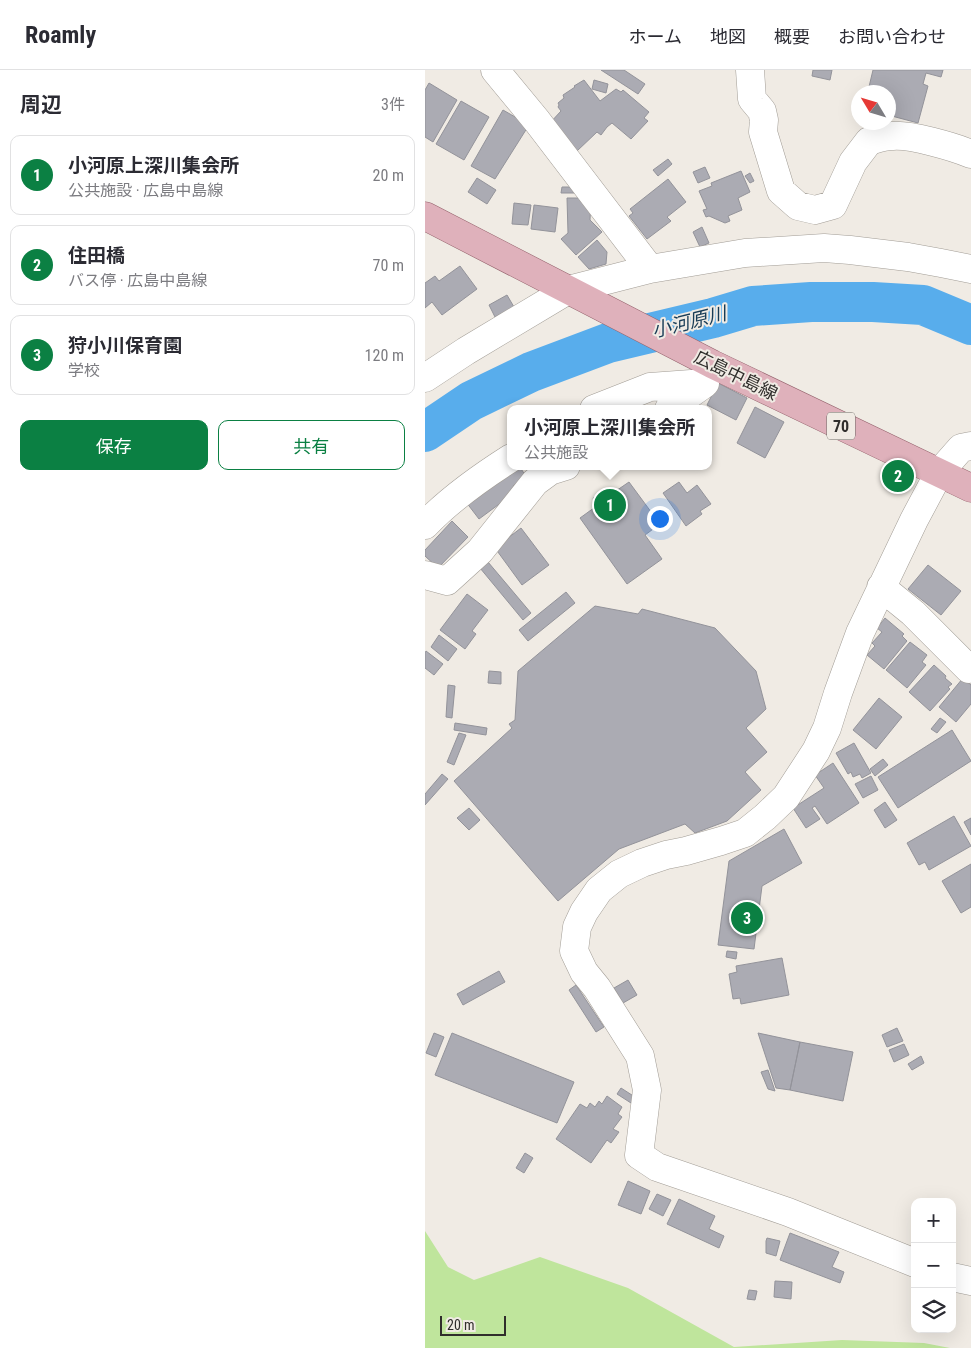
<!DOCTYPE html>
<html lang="ja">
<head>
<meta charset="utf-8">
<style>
	body { margin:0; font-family:"Roboto Condensed","Noto Sans JP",sans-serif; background:#f2f2f3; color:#2b2b33 }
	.controls { position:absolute; right:15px; bottom:15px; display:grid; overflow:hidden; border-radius:10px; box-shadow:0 5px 20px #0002 }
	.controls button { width:45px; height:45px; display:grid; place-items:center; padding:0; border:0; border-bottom:1px solid #e1e1e2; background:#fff; color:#2b2b33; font:25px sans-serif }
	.compass { position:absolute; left:426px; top:15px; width:45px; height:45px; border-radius:50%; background:#fff; box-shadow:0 5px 20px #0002; rotate:308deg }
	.scale { position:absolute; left:15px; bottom:12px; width:66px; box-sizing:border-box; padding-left:5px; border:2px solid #302e2c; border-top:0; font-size:14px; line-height:18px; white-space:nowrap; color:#302e2c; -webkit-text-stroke:4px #f0ebe4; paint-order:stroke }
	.you { position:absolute; left:234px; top:448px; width:18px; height:18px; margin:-12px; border:4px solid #fff; border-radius:50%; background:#1a73e8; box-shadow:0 0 0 8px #1a73e833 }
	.badge { display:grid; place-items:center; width:32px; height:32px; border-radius:50%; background:#0b8043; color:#fff; font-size:16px; font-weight:700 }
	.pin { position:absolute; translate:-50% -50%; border:2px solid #fff; box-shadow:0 1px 5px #0006 }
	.popup { position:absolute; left:82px; top:335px; width:205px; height:65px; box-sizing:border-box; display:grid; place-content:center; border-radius:10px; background:#fff; filter:drop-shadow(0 1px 4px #0005); font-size:16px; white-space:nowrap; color:#7c7c81 }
	.popup b { font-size:19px; color:#2b2b33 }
	.popup::after { content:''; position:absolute; left:50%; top:100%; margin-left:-10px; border:10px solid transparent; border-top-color:#fff }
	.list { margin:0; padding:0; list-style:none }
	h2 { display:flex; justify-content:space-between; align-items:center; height:65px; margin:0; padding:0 20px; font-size:21px }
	h2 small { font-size:16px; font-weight:400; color:#7c7c81 }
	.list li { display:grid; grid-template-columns:32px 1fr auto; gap:15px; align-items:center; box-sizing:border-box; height:80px; margin:0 10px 10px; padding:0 10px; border:1px solid #e1e1e2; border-radius:10px }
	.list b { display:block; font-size:19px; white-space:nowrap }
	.list p { margin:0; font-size:16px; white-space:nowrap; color:#7c7c81 }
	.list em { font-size:16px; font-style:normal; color:#7c7c81 }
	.actions { display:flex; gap:10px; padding:15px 20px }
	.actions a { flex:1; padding:11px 0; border:1px solid #0b8043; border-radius:10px; text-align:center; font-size:18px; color:#0b8043 }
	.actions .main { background:#0b8043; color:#fff }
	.icon { flex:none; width:28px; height:28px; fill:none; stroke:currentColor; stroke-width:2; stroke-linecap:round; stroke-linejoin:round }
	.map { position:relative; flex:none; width:546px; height:1278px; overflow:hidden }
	header { display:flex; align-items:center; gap:30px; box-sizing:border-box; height:70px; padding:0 25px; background:#fff; border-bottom:1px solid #e1e1e2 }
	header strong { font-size:24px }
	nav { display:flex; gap:28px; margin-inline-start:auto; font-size:18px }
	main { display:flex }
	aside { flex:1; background:#fff }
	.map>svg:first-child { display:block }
	.green { fill:#bfe59c }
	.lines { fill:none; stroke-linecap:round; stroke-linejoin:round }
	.river { stroke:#58adec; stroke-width:40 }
	.building { fill:#ababb3; stroke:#93939a }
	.minor-casing { stroke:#a29d96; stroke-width:29 }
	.major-casing { stroke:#93616b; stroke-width:29 }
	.minor { stroke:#fff; stroke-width:28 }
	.major { stroke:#dfb1bb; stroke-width:28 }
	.labels { text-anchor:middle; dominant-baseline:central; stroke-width:4; stroke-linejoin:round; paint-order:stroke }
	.shield { fill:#f0ebe4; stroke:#6a6763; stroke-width:1 }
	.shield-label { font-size:16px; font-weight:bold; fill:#302e2c }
	.street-label { font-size:18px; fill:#302e2c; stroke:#f0ebe4 }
	.water-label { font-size:19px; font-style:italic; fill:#183c56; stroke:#f0ebe4 }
</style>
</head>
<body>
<header>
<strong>Roamly</strong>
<nav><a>ホーム</a><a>地図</a><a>概要</a><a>お問い合わせ</a></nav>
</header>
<main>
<aside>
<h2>周辺<small>3件</small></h2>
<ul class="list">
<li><span class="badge">1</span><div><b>小河原上深川集会所</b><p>公共施設 · 広島中島線</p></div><em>20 m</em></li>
<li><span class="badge">2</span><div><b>住田橋</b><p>バス停 · 広島中島線</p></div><em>70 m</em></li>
<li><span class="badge">3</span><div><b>狩小川保育園</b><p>学校</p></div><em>120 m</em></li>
</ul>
<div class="actions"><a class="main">保存</a><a>共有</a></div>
</aside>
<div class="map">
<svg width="546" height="1278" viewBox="0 0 546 1278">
	<rect width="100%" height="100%" fill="#f0ebe4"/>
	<path class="green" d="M 0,1161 L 23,1197 L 49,1210 L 115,1187 L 203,1218 L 309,1277 L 417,1270 L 499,1273 L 525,1278 L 0,1278 Z"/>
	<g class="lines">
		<path class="river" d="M 0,362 L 46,331 L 106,302 L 183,273 L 288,248 L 328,236 L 386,232 L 448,232 L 498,235 L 546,255"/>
	</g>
	<path class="building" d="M 176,0 L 199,0 L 220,14 L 213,24 Z
		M 388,0 L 407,0 L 405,10 L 387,6 Z
		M 448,0 L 518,0 L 516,7 L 501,3 L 498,14 L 503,16 L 493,53 L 463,45 L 463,22 L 448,22 L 443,21 Z
		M 159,10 L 175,31 L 191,19 L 196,22 L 198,20 L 224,42 L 219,48 L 223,51 L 206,69 L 187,53 L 182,57 L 176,65 L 172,62 L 152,81 L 124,54 L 136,41 L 133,37 L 134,35 L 133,33 L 139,28 L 138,25 L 150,17 L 149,16 Z
		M 169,10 L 183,14 L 181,23 L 167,19 Z
		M 4,13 L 32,30 L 8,72 L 0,67 L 0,20 Z
		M 36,31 L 64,47 L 39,90 L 11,74 Z
		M 78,40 L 104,55 L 70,109 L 46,96 Z
		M 243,89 L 247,94 L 233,106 L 228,100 Z
		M 280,97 L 285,108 L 273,113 L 268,102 Z
		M 316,101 L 325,122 L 313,128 L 317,140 L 303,146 L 305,151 L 300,153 L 284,146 L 281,147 L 278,140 L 282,139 L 274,121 L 287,116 L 286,113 Z
		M 325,103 L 329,111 L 325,113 L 320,106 Z
		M 52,108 L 71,120 L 62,134 L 43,122 Z
		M 243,109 L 261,132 L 242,147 L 246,151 L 222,169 L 204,146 L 208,143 L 205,139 Z
		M 137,117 L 154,117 L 154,123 L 136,123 Z
		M 142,128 L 166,128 L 165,150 L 177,162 L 151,185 L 136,169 L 143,163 Z
		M 89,133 L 106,135 L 103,155 L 87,154 Z
		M 109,135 L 133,138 L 130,162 L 106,159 Z
		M 277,157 L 284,173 L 275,177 L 268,162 Z
		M 172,170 L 182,182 L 181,194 L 164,199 L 153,187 Z
		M 35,196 L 52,219 L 17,245 L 7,232 L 0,238 L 0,213 L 10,206 L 14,211 Z
		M 82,225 L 89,237 L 70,247 L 64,235 Z
		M 293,313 L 322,328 L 311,350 L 282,335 Z
		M 330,337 L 359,352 L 340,388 L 312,373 Z
		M 94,396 L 101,406 L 88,416 L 92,421 L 54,449 L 41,432 Z
		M 204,412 L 235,454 L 220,465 L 237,489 L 202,514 L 155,448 L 173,435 L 168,428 L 181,419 L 185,425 Z
		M 254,412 L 262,423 L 272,415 L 286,434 L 275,441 L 277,444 L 261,456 L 238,423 Z
		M 27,451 L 43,467 L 13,498 L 0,486 L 0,480 Z
		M 96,458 L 124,495 L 97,515 L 70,478 Z
		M 63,492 L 106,543 L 98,550 L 55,498 Z
		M 503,495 L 536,521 L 516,545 L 483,519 Z
		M 141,522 L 150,533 L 103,571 L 94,560 Z
		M 42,524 L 63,540 L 47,561 L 51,564 L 40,579 L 15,560 Z
		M 170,536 L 213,544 L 217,539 L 290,558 L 331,601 L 341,639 L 321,658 L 342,682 L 320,702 L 336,720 L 302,751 L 270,763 L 260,754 L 194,779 L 133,831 L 29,711 L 87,658 L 84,654 L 90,650 L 93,601 Z
		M 460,548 L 479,564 L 477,566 L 482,571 L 459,599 L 442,585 L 450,576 L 447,573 L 457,562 L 452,558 Z
		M 14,565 L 32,579 L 23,591 L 6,577 Z
		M 485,572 L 502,585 L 497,592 L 501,595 L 482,618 L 461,600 Z
		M 1,581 L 18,594 L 9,605 L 0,598 L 0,583 Z
		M 509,595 L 521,606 L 520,608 L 527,614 L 523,617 L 525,619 L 505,641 L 484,622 Z
		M 64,601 L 76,602 L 76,614 L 63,613 Z
		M 538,608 L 546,615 L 546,634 L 531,652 L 514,637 Z
		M 23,615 L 30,616 L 27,648 L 21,647 Z
		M 454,628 L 477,647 L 451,679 L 428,660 Z
		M 515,648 L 521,652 L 512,663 L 506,659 Z
		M 30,653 L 62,658 L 61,665 L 29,660 Z
		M 527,660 L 546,691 L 473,738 L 453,707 Z
		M 34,663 L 41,665 L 29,695 L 22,692 Z
		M 429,673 L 446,703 L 437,708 L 435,704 L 428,707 L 426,702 L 423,704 L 411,683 Z
		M 458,689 L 463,695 L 450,706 L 445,699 Z
		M 408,693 L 434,733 L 402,754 L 390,736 L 387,738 L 395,749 L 381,758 L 368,738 L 399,718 L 390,705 Z
		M 17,704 L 23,709 L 0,735 L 0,724 Z
		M 446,706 L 453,720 L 438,728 L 430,714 Z
		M 460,732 L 472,750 L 460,758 L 449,740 Z
		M 44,738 L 55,750 L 44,760 L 32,748 Z
		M 529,746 L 546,776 L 504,800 L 500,792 L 494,795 L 482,773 Z
		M 546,748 L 546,765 L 539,752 Z
		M 359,759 L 377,793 L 337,816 L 329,879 L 293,875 L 304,791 Z
		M 546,794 L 546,837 L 536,843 L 517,811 Z
		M 302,881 L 312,882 L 311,889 L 301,887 Z
		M 357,888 L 364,925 L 316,934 L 315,928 L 308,929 L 304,904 L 312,902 L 311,896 Z
		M 74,901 L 80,912 L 38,935 L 32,924 Z
		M 203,910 L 212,925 L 198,933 L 189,918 Z
		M 151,915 L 179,957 L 171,962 L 144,920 Z
		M 472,958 L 478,971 L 462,977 L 457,965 Z
		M 9,963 L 19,967 L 11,987 L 1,983 Z
		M 27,963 L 149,1012 L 132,1053 L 10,1005 Z
		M 333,963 L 375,972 L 365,1020 L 351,1018 Z
		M 375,972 L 428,982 L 418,1031 L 365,1020 Z
		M 479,974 L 484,985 L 469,992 L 464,980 Z
		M 496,986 L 499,993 L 487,1000 L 483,994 Z
		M 343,1000 L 350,1021 L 343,1019 L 336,1002 Z
		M 196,1018 L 210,1027 L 206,1033 L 192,1024 Z
		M 182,1026 L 197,1037 L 193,1044 L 197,1047 L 188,1059 L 194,1062 L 186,1073 L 182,1070 L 166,1093 L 131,1069 L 155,1034 L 162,1038 L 165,1033 L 170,1037 L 174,1031 L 177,1034 Z
		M 100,1083 L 108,1088 L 99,1103 L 91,1098 Z
		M 203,1111 L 225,1121 L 216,1144 L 193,1135 Z
		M 232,1124 L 246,1130 L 238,1146 L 224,1139 Z
		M 254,1129 L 290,1146 L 284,1159 L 299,1166 L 294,1178 L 242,1154 Z
		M 365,1163 L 414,1182 L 407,1197 L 419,1202 L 415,1213 L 355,1190 Z
		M 342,1168 L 355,1171 L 351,1186 L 341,1183 L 341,1171 Z
		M 350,1211 L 367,1212 L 366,1229 L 349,1227 Z
		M 324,1220 L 332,1221 L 330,1230 L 322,1229 Z"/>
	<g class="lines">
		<defs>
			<path id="minor" d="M 325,0 L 327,29 L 337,41 L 339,50 L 338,62 L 356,121 L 373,136 L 390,140 L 408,135 L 428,92 L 444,71 C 451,69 459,66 467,66 C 485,64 529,77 546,84
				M 225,199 L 320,183 L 399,178 L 425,180 L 483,187 L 516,193 L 546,199
				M 0,308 L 41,281 L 143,220 L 225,199 L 112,51 L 70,0
				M 169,339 L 225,317 L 280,313
				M 244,339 L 279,314
				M 0,455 C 25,429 56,407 86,388
				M 0,505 L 22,511 L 55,481 L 110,412 L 125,401 L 141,396
				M 456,517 L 488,543 L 544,599
				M 490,1193 L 363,1142 L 232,1097 L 214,1085 L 222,1020 L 215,986 L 172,918 L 159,902 L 149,881 L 152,857 L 159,842 L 174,820 L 194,804 L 217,793 L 241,785 L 261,781 L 296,771 L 320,763 L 340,747 L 361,727 L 391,681 L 402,658 L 413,623 L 435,563 L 489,450 L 514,403 L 536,378 L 546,376
				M 527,1207 L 546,1211"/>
			<path id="major" d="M 0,146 L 287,294 L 546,418"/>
		</defs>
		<use href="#minor" class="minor-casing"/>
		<use href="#major" class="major-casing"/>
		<use href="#minor" class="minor"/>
		<use href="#major" class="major"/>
	</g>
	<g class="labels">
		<rect class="shield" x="402" y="342.5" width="28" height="27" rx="4"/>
		<g class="shield-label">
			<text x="416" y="356">70</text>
		</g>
		<g class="street-label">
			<text transform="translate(311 305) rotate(26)">広島中島線</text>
		</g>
		<g class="water-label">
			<text transform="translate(264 252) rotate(-14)">小河原川</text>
		</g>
	</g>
</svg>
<div class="controls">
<button>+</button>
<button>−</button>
<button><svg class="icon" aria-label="layers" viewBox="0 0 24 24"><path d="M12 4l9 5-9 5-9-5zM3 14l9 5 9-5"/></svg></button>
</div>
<svg class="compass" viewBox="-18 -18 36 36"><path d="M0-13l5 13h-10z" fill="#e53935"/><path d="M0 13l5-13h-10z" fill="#7c7c81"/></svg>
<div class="scale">20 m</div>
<div class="you"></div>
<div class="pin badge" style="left:185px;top:435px">1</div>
<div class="popup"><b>小河原上深川集会所</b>公共施設</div>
<div class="pin badge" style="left:473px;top:406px">2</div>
<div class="pin badge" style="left:322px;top:848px">3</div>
</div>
</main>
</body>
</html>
